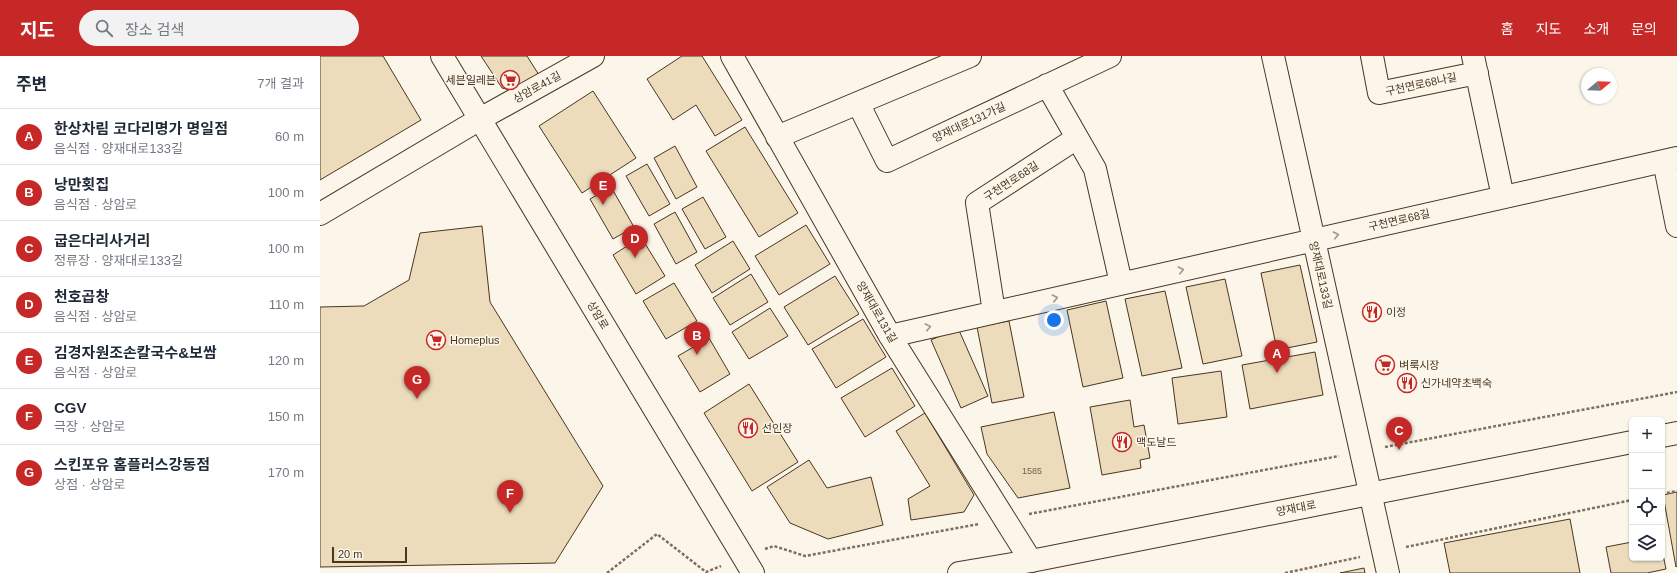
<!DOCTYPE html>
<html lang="ko">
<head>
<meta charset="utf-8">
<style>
	body { margin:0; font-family:Helvetica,"Noto Sans KR",sans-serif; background:#f2f2f3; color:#1f2937 }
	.controls { position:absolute; right:12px; bottom:12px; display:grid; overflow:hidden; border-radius:6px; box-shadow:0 1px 3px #0004 }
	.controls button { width:36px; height:36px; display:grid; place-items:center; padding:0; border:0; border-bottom:1px solid #e0e1e3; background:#fff; color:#1f2937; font:20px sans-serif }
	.compass { position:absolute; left:1261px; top:12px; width:36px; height:36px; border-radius:50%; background:#fff; box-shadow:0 1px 3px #0004; rotate:71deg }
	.scale { position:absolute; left:12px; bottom:10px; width:75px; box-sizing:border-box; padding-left:4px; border:2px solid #4a3520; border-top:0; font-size:11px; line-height:14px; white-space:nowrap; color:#4a3520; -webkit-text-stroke:3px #fbf6e9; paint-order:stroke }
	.you { position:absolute; left:734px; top:264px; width:14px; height:14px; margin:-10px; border:3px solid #fff; border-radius:50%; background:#1a73e8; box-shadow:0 0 0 6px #1a73e833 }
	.badge { display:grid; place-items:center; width:26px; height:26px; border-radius:50%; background:#c62828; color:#fff; font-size:13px; font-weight:700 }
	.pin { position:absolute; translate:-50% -33px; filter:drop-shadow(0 1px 2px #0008) }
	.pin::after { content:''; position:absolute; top:21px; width:14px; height:12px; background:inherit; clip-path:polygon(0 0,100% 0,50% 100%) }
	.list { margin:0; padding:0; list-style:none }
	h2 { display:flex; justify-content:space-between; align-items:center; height:52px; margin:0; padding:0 16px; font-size:17px }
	h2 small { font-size:13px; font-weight:400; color:#747a83 }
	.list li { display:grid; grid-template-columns:26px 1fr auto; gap:12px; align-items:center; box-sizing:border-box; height:56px; padding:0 16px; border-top:1px solid #e0e1e3 }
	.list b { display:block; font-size:15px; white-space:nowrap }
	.list p { margin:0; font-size:13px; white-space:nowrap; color:#747a83 }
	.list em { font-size:13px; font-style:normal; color:#747a83 }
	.icon { flex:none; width:22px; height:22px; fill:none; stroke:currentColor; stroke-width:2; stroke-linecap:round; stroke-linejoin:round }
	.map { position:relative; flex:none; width:1357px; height:517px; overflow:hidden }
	header { display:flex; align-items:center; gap:24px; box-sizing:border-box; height:56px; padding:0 20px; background:#c62828; color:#fff }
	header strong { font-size:19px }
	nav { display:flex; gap:22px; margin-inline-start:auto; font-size:14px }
	.search { width:280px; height:36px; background:#f2f2f3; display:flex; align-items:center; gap:10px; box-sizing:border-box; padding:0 14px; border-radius:22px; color:#747a83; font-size:15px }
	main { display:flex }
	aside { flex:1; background:#fff }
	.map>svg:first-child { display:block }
	.building { fill:#ecdcbc; stroke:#4a3520 }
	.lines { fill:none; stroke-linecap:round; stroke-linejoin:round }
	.street-casing { stroke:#4a3520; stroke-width:24 }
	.secondary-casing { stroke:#4a3520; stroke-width:24 }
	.primary-casing { stroke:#4a3520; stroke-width:24 }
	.path { stroke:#7f6f5c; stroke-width:2.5; stroke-dasharray:3 2; stroke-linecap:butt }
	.street { stroke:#fbf6e9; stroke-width:22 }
	.secondary { stroke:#fbf6e9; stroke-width:22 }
	.primary { stroke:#fbf6e9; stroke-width:22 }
	.oneway { stroke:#a29684 }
	.labels { text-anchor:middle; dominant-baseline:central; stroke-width:3; stroke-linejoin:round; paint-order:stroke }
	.number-label { font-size:9px; fill:#725f47 }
	.poi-label { font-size:11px; fill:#4a3520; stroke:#fbf6e9; text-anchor:start }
	.street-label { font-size:11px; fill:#4a3520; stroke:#fbf6e9 }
</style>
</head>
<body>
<header>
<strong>지도</strong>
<div class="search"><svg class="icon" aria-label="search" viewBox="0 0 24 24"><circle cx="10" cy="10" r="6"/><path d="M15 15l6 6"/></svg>장소 검색</div>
<nav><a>홈</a><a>지도</a><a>소개</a><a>문의</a></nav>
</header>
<main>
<aside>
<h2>주변<small>7개 결과</small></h2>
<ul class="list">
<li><span class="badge">A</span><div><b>한상차림 코다리명가 명일점</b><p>음식점 · 양재대로133길</p></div><em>60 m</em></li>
<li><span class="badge">B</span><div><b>낭만횟집</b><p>음식점 · 상암로</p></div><em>100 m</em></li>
<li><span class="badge">C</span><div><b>굽은다리사거리</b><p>정류장 · 양재대로133길</p></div><em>100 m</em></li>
<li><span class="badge">D</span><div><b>천호곱창</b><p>음식점 · 상암로</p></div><em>110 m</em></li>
<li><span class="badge">E</span><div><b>김경자원조손칼국수&amp;보쌈</b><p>음식점 · 상암로</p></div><em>120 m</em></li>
<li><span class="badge">F</span><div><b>CGV</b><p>극장 · 상암로</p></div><em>150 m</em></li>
<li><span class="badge">G</span><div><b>스킨포유 홈플러스강동점</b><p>상점 · 상암로</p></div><em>170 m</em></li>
</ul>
</aside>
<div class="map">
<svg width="1357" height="517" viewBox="0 0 1357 517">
	<rect width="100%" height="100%" fill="#fbf6e9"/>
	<path class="building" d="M 0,0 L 63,0 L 101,64 L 0,124 Z
		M 161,0 L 207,0 L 219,19 L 194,35 L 182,32 Z
		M 362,0 L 382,0 L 422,64 L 395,80 L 376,49 L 353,64 L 327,23 Z
		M 273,35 L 316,102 L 262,137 L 219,70 Z
		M 425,71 L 478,157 L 439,181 L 386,95 Z
		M 355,90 L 377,131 L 356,143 L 334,102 Z
		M 327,108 L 350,148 L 329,160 L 306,120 Z
		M 291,131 L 314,171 L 293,183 L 270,143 Z
		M 383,141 L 406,181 L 385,193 L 362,153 Z
		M 355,156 L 377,196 L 356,208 L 334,168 Z
		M 486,169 L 510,208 L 459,239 L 435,200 Z
		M 162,170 L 170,246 L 283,430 L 235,507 L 0,511 L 0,251 L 44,250 L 89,224 L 100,177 Z
		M 321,181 L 345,220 L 316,238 L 293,199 Z
		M 413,185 L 430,213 L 392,237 L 375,209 Z
		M 980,209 L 997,286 L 957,294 L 941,217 Z
		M 431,218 L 448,246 L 410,269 L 393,242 Z
		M 515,220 L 539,258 L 488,289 L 464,251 Z
		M 905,223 L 922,300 L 883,308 L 866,231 Z
		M 354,227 L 377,265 L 346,283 L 323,245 Z
		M 845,235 L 862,312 L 822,320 L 805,243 Z
		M 786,245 L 803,322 L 763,331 L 747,254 Z
		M 450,252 L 468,280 L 429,303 L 412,276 Z
		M 543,263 L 566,301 L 516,332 L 492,293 Z
		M 689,265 L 704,341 L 672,347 L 657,271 Z
		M 638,272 L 668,340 L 641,352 L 611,284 Z
		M 389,282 L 410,318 L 380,336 L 358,300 Z
		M 995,296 L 1003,339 L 930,353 L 922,309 Z
		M 572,312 L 595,350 L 545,381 L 521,342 Z
		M 901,315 L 907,361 L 858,368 L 852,322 Z
		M 429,328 L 478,406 L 432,435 L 384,357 Z
		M 810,344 L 814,371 L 824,369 L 830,402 L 820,404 L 821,412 L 782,419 L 770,351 Z
		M 734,356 L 750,432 L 698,442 L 667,398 L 661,371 Z
		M 605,357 L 654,439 L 644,456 L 591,464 L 588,443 L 610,430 L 576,375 Z
		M 489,404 L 507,432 L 551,421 L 563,469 L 508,483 L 470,467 L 447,431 Z
		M 1357,436 L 1357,510 L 1356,511 L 1343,439 Z
		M 1250,463 L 1260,517 L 1130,517 L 1124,487 Z
		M 1312,486 L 1312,502 L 1342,502 L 1342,494 L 1346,513 L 1327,517 L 1291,517 L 1286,491 Z
		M 1044,512 L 1045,517 L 1020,517 Z"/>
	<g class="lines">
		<defs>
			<path id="street" d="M 412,0 L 570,280 L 711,505
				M 953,0 L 1068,517
				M 1052,0 L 1059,37 L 1157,17
				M 1153,0 L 1183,141
				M 727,29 L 775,113 L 801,227
				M 538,47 L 567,105 L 790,0
				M 457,81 L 650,0
				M 1344,105 L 1357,170
				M 0,158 L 160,63 L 273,0
				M 674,256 L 657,147 L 757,82
				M 570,280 L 1357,102"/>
			<path id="secondary" d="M 122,0 L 433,517"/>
			<path id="primary" d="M 1342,380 L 1357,377
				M 639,517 L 711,505 L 1312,386"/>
		</defs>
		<use href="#street" class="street-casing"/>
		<use href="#secondary" class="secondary-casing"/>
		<use href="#primary" class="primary-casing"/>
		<path class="path" d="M 1065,391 L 1357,336
			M 1342,438 L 1357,435
			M 709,458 L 1019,400
			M 1086,491 L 1312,444
			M 445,493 L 454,490 L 485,500 L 659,468
			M 287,517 L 337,478 L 386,516 L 401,510
			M 965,517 L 1040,501"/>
		<use href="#street" class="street"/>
		<use href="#secondary" class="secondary"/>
		<use href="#primary" class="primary"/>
	</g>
	<defs><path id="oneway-chevron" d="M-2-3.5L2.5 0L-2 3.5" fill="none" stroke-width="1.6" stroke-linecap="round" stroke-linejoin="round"/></defs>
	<g class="oneway">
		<use href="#oneway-chevron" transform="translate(1016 179) rotate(-13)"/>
		<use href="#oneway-chevron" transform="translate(861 214) rotate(-13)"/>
		<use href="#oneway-chevron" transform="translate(735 242) rotate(-13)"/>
		<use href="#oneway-chevron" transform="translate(608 271) rotate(-13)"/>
	</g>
	<defs>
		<symbol id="supermarket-ring" viewBox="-11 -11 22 22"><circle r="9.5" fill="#fbf6e9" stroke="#c62828" stroke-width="1.5"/><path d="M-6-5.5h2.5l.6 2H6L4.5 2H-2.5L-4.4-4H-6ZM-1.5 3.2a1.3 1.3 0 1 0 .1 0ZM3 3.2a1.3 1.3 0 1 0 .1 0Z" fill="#c62828"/></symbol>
		<symbol id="restaurant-ring" viewBox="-11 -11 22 22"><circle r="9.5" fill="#fbf6e9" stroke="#c62828" stroke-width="1.5"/><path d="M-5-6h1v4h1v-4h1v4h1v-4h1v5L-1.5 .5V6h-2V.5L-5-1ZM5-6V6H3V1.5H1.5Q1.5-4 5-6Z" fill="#c62828"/></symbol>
	</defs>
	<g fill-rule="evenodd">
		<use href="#supermarket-ring" x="179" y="13" width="22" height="22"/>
		<use href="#restaurant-ring" x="1041" y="245" width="22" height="22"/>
		<use href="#supermarket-ring" x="105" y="273" width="22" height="22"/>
		<use href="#supermarket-ring" x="1054" y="298" width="22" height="22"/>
		<use href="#restaurant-ring" x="1076" y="316" width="22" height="22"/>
		<use href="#restaurant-ring" x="417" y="361" width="22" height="22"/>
		<use href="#restaurant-ring" x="791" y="375" width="22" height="22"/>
	</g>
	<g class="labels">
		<g class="number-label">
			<text x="712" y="415">1585</text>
		</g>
		<g class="poi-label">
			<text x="176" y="24" text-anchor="end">세븐일레븐</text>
			<text x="1066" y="256">이정</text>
			<text x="130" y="284">Homeplus</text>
			<text x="1079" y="309">벼룩시장</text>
			<text x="1101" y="327">신가네약초백숙</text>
			<text x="442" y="372">선인장</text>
			<text x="816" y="386">맥도날드</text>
		</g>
		<g class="street-label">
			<text transform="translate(1101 28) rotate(-12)">구천면로68나길</text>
			<text transform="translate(217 31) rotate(-29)">상암로41길</text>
			<text transform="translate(649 66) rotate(-25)">양재대로131가길</text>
			<text transform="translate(691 125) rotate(-33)">구천면로68길</text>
			<text transform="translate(1079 164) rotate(-13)">구천면로68길</text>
			<text transform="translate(1001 219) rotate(77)">양재대로133길</text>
			<text transform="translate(557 256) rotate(60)">양재대로131길</text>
			<text transform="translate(278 259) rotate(59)">상암로</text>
			<text transform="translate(976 452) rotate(-11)">양재대로</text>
		</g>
	</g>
</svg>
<div class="controls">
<button>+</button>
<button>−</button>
<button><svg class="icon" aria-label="locate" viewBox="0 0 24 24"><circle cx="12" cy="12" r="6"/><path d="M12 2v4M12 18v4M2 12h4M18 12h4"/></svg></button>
<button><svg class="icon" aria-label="layers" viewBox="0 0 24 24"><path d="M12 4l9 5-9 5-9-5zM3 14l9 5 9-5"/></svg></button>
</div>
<svg class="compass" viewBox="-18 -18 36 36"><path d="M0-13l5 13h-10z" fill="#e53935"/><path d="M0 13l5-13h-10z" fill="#747a83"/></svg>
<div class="scale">20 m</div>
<div class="you"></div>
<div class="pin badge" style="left:957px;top:317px">A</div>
<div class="pin badge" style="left:377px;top:299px">B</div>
<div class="pin badge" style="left:1079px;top:394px">C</div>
<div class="pin badge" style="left:315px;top:202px">D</div>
<div class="pin badge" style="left:283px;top:149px">E</div>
<div class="pin badge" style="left:190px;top:457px">F</div>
<div class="pin badge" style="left:97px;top:343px">G</div>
</div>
</main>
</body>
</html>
